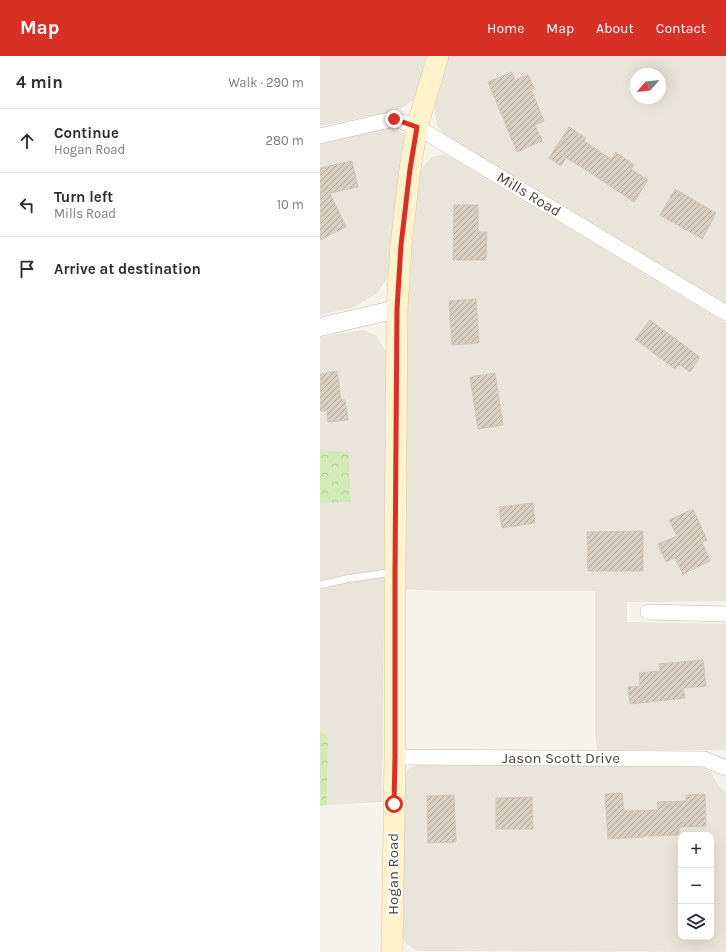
<!DOCTYPE html>
<html lang="en">
<head>
<meta charset="utf-8">
<style>
	body { margin:0; font-family:Karla,sans-serif; background:#f7f7f7; color:#2b2b33 }
	.controls { position:absolute; right:12px; bottom:12px; display:grid; overflow:hidden; border-radius:8px; box-shadow:0 4px 16px #0002 }
	.controls button { width:36px; height:36px; display:grid; place-items:center; padding:0; border:0; border-bottom:1px solid #e1e1e2; background:#fff; color:#2b2b33; font:20px sans-serif }
	.compass { position:absolute; left:310px; top:12px; width:36px; height:36px; border-radius:50%; background:#fff; box-shadow:0 4px 16px #0002; rotate:242deg }
	.stop { position:absolute; width:12px; height:12px; margin:-9px; border:3px solid #d93025; border-radius:50%; background:#fff }
	.stop.end { background:#d93025; border-color:#fff; box-shadow:0 1px 4px #0008 }
	.list { margin:0; padding:0; list-style:none }
	h2 { display:flex; justify-content:space-between; align-items:center; height:52px; margin:0; padding:0 16px; font-size:17px }
	h2 small { font-size:13px; font-weight:400; color:#7c7c81 }
	.list li { display:grid; grid-template-columns:26px 1fr auto; gap:12px; align-items:center; box-sizing:border-box; height:64px; padding:0 16px; border-top:1px solid #e1e1e2 }
	.list b { display:block; font-size:15px; white-space:nowrap }
	.list p { margin:0; font-size:13px; white-space:nowrap; color:#7c7c81 }
	.list em { font-size:13px; font-style:normal; color:#7c7c81 }
	.icon { flex:none; width:22px; height:22px; fill:none; stroke:currentColor; stroke-width:2; stroke-linecap:round; stroke-linejoin:round }
	.map { position:relative; flex:none; width:406px; height:896px; overflow:hidden }
	header { display:flex; align-items:center; gap:24px; box-sizing:border-box; height:56px; padding:0 20px; background:#d93025; color:#fff }
	header strong { font-size:19px }
	nav { display:flex; gap:22px; margin-inline-start:auto; font-size:14px }
	main { display:flex }
	aside { flex:1; background:#fff }
	.map>svg:first-child { display:block }
	.residential { fill:#eae5da; fill-rule:evenodd }
	.forest { fill:url(#forest-crowns) }
	.building { fill:url(#building-hatch); stroke:#d3c7b4 }
	.lines { fill:none; stroke-linecap:round; stroke-linejoin:round }
	.service-casing { stroke:#c2bbae; stroke-width:8 }
	.minor-casing { stroke:#c2bbae; stroke-width:16 }
	.tertiary-casing { stroke:#c2bbae; stroke-width:19 }
	.secondary-casing { stroke:#d6c79b; stroke-width:22 }
	.service { stroke:#fff; stroke-width:7 }
	.minor { stroke:#fff; stroke-width:15 }
	.tertiary { stroke:#fff; stroke-width:18 }
	.secondary { stroke:#fff3cd; stroke-width:21 }
	.route { stroke:#d93025; stroke-width:5 }
	.labels { text-anchor:middle; dominant-baseline:central; stroke-width:4; stroke-linejoin:round; paint-order:stroke }
	.street-label { font-size:15px; fill:#4b4439; stroke:#fff }
</style>
</head>
<body>
<header>
<strong>Map</strong>
<nav><a>Home</a><a>Map</a><a>About</a><a>Contact</a></nav>
</header>
<main>
<aside>
<h2>4 min<small>Walk · 290 m</small></h2>
<ul class="list">
<li><svg class="icon" aria-label="ahead" viewBox="0 0 24 24"><path d="M12 20V5M6 11l6-6 6 6"/></svg><div><b>Continue</b><p>Hogan Road</p></div><em>280 m</em></li>
<li><svg class="icon" aria-label="left" viewBox="0 0 24 24"><path d="M17 20v-9H6M10 6l-5 5 5 5"/></svg><div><b>Turn left</b><p>Mills Road</p></div><em>10 m</em></li>
<li><svg class="icon" aria-label="arrive" viewBox="0 0 24 24"><path d="M6 21V4h12l-3 4 3 4H6"/></svg><div><b>Arrive at destination</b></div></li>
</ul>
</aside>
<div class="map">
<svg width="406" height="896" viewBox="0 0 406 896">
	<defs>
		<pattern id="forest-crowns" width="20" height="18" patternUnits="userSpaceOnUse"><rect width="20" height="18" fill="#d2eab5"/><path d="M2 6a3 3 0 1 1 6 0M12 15a3 3 0 1 1 6 0" fill="none" stroke="#b6ca9c"/></pattern>
		<pattern id="building-hatch" width="6" height="6" patternUnits="userSpaceOnUse"><rect width="6" height="6" fill="#d8cfc1"/><path d="M-1 1l2-2M0 6l6-6M5 7l2-2" fill="none" stroke="#b1aa9e"/></pattern>
	</defs>
	<rect width="100%" height="100%" fill="#f6f3ec"/>
	<path class="residential" d="M 0,0 L 109,0 L 94,43 L 84,51 L 75,55 L 0,70 Z
		M 129,0 L 406,0 L 406,250 L 128,82 L 117,69 L 114,50 ZM 316,18 L 340,18 L 340,42 L 316,42 Z
		M 69,71 L 83,77 L 84,92 L 67,223 L 56,238 L 32,252 L 0,259 L 0,86 Z
		M 124,98 L 144,109 L 406,267 L 406,545 L 307,546 L 307,566 L 406,568 L 406,694 L 277,694 L 275,679 L 275,535 L 122,535 L 84,533 L 87,239 L 100,117 L 104,109 L 112,101 Z
		M 43,274 L 57,280 L 67,298 L 62,746 L 7,749 L 8,682 L 0,676 L 0,447 L 31,445 L 29,396 L 0,394 L 0,281 Z
		M 99,708 L 378,709 L 391,716 L 398,729 L 406,736 L 406,896 L 98,895 L 87,889 L 80,878 L 83,723 L 89,712 ZM 361,779 L 391,779 L 391,881 L 361,881 Z"/>
	<path class="forest" d="M 0,394 L 29,396 L 31,446 L 0,447 Z
		M 0,675 L 8,681 L 7,749 L 0,750 Z"/>
	<path class="building" d="M 192,16 L 195,24 L 208,19 L 214,32 L 211,33 L 224,65 L 215,69 L 222,85 L 197,96 L 168,26 Z
		M 249,71 L 266,82 L 264,85 L 291,103 L 296,96 L 314,109 L 311,113 L 328,124 L 314,146 L 265,113 L 246,102 L 241,110 L 229,102 Z
		M 32,105 L 38,131 L 10,137 L 26,171 L 0,184 L 0,112 Z
		M 355,133 L 396,157 L 382,183 L 340,159 Z
		M 134,149 L 158,149 L 158,176 L 167,176 L 166,204 L 133,204 Z
		M 156,243 L 159,287 L 132,289 L 129,245 Z
		M 330,264 L 380,301 L 370,316 L 359,308 L 355,313 L 315,283 Z
		M 17,315 L 21,344 L 25,344 L 28,364 L 8,366 L 7,355 L 0,355 L 0,318 Z
		M 175,317 L 183,369 L 158,373 L 150,321 Z
		M 213,447 L 215,467 L 182,472 L 179,451 Z
		M 373,453 L 387,484 L 382,486 L 390,505 L 363,518 L 355,502 L 346,506 L 338,488 L 357,480 L 349,464 Z
		M 323,475 L 323,515 L 268,515 L 267,476 Z
		M 383,604 L 386,630 L 363,632 L 365,642 L 310,648 L 308,631 L 320,630 L 319,617 L 340,615 L 339,608 Z
		M 302,737 L 304,755 L 338,754 L 337,746 L 366,745 L 366,739 L 385,738 L 386,770 L 359,771 L 359,779 L 324,780 L 324,781 L 288,783 L 285,738 Z
		M 134,739 L 136,786 L 108,787 L 107,740 Z
		M 212,741 L 213,773 L 176,773 L 176,742 Z"/>
	<g class="lines">
		<defs>
			<path id="service" d="M 0,529 L 26,523 L 73,516"/>
			<path id="minor" d="M 0,80 L 74,63 L 97,71 L 406,257
				M 328,556 L 406,558
				M 75,701 L 384,703 L 406,712"/>
			<path id="tertiary" d="M 0,271 L 77,253"/>
			<path id="secondary" d="M 72,896 L 75,701 L 75,516 L 77,253 L 81,189 L 90,113 L 97,71 L 118,0"/>
		</defs>
		<use href="#service" class="service-casing"/>
		<use href="#minor" class="minor-casing"/>
		<use href="#tertiary" class="tertiary-casing"/>
		<use href="#secondary" class="secondary-casing"/>
		<use href="#service" class="service"/>
		<use href="#minor" class="minor"/>
		<use href="#tertiary" class="tertiary"/>
		<use href="#secondary" class="secondary"/>
	</g>
	<g class="lines">
		<path class="route" d="M 74,748 L 75,701 L 75,516 L 77,253 L 81,189 L 90,113 L 97,71 L 74,63"/>
	</g>
	<g class="labels">
		<g class="street-label">
			<text transform="translate(209 138) rotate(31)">Mills Road</text>
			<text x="241" y="702">Jason Scott Drive</text>
			<text transform="translate(73 818) rotate(-90)">Hogan Road</text>
		</g>
	</g>
</svg>
<div class="controls">
<button>+</button>
<button>−</button>
<button><svg class="icon" aria-label="layers" viewBox="0 0 24 24"><path d="M12 4l9 5-9 5-9-5zM3 14l9 5 9-5"/></svg></button>
</div>
<svg class="compass" viewBox="-18 -18 36 36"><path d="M0-13l5 13h-10z" fill="#e53935"/><path d="M0 13l5-13h-10z" fill="#7c7c81"/></svg>
<div class="stop" style="left:74px;top:748px"></div>
<div class="stop end" style="left:74px;top:63px"></div>
</div>
</main>
</body>
</html>
